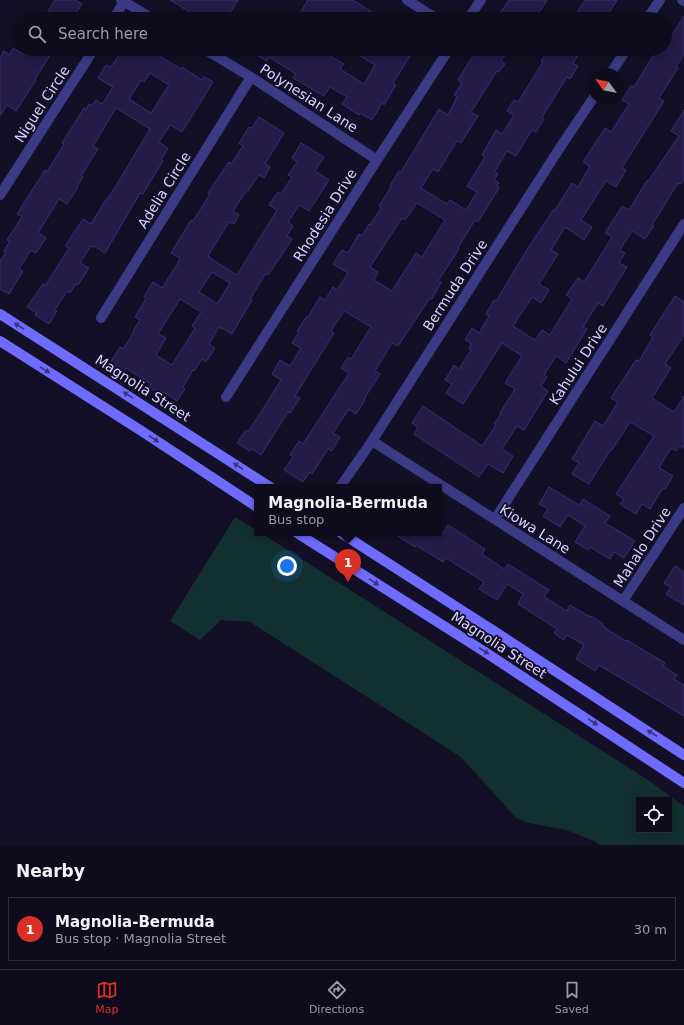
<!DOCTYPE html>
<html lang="en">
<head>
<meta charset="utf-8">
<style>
	body { margin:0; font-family:"DejaVu Sans",sans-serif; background:#1c1929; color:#f1f3f6 }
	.controls { position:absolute; right:12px; bottom:12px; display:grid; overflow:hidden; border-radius:0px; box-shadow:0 2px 10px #0003 }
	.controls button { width:36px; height:36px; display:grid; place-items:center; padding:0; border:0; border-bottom:1px solid #2e2b3b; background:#0e0b1c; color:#f1f3f6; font:20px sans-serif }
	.compass { position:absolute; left:588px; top:68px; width:36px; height:36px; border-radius:50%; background:#0e0b1c; box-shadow:0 2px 10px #0003; rotate:303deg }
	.you { position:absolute; left:287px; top:566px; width:14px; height:14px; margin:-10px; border:3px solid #fff; border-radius:50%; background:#1a73e8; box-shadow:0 0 0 6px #1a73e833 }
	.badge { display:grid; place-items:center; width:26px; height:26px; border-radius:50%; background:#d93025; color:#fff; font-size:13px; font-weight:700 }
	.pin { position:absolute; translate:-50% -33px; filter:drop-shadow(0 1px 2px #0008) }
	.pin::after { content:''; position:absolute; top:21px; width:14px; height:12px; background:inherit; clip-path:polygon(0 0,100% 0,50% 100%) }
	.popup { position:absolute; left:254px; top:484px; width:188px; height:52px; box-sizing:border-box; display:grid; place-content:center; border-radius:0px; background:#0e0b1c; filter:drop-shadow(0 1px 3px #0005); font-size:13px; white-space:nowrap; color:#9b9ba3 }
	.popup b { font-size:15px; color:#f1f3f6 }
	.popup::after { content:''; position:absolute; left:50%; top:100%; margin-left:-8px; border:8px solid transparent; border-top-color:#0e0b1c }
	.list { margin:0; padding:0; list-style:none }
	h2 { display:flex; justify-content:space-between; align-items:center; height:52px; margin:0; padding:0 16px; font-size:17px }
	h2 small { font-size:13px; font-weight:400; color:#9b9ba3 }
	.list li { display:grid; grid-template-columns:26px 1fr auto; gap:12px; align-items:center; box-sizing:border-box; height:64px; margin:0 8px 8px; padding:0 8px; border:1px solid #2e2b3b; border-radius:0px }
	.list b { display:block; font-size:15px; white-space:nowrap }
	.list p { margin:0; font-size:13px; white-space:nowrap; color:#9b9ba3 }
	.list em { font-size:13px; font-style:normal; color:#9b9ba3 }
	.icon { flex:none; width:22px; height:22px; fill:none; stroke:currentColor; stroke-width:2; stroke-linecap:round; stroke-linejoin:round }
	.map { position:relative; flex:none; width:684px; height:845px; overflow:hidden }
	.search { position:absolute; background:#0e0b1c; box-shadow:0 2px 10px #0003; left:12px; right:12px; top:12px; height:44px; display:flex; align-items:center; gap:10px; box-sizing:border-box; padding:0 14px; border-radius:22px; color:#9b9ba3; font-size:15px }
	.sheet { height:124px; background:#0e0b1c }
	nav { display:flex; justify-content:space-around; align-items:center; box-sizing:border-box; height:56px; border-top:1px solid #2e2b3b; background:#0e0b1c; font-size:11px; color:#9b9ba3 }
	nav a { display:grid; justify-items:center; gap:2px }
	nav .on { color:#d93025 }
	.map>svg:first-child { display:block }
	.green { fill:#12302f; fill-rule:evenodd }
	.building { fill:#241b47; stroke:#3b2d73; fill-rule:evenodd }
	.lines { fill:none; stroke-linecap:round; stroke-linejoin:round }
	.street { stroke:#3d3a85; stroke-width:10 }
	.secondary { stroke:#6f6bff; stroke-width:10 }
	.oneway { fill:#38347d }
	.labels { text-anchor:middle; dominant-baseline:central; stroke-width:3.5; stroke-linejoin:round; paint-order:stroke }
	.street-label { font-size:14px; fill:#d9d4ff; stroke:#130f26 }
</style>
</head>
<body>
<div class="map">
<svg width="684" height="845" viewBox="0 0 684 845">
	<rect width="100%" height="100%" fill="#130f26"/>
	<path class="green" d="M 235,517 L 257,531 L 257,533 L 261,533 L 648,780 L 684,806 L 684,845 L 600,845 L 594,841 L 566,830 L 529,823 L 516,818 L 461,757 L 250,622 L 221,620 L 200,640 L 170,621 ZM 639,800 L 669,800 L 669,830 L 639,830 Z"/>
	<path class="building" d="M 55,0 L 75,0 L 82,4 L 72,19 L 51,19 L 45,16 Z
		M 170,0 L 238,0 L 226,19 L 201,19 Z
		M 308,0 L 353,0 L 383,19 L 310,19 L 300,13 Z
		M 509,0 L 547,0 L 535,19 L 505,19 L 499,15 Z
		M 585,0 L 617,0 L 605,19 L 573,19 Z
		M 684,16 L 684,54 L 676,67 L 678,68 L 659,98 L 664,101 L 622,168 L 626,170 L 616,187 L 606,181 L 581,220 L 592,227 L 584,240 L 565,227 L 551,250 L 558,254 L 539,284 L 549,290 L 541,303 L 532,297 L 513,326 L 535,340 L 542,330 L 550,335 L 572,299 L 566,295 L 578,278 L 584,282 L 612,237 L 605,233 L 622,206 L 629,210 L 646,182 L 648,180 L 649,180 L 679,136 L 671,131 L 684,110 L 684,179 L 681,184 L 678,183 L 652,225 L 654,226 L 645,239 L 632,231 L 620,250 L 625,253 L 619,263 L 627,267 L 603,306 L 598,303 L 583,327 L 587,329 L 566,363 L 556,356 L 544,375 L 547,377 L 541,386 L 548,391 L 524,430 L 517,426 L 502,449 L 513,456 L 503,473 L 488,464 L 479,477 L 414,434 L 418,427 L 412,423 L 423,406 L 482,446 L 496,425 L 494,424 L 501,414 L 500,413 L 515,389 L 505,383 L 522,356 L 502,343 L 463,404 L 446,393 L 452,384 L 445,380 L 454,365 L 459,369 L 471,350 L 469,348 L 472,344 L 465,340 L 472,328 L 479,333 L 489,316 L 486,314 L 494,300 L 496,301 L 528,248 L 554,209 L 555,210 L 572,183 L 578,187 L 590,166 L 583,162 L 605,128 L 611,132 L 629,104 L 622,100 L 631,86 L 634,87 L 657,49 L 665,49 L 665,35 L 670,38 Z
		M 13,48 L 23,54 L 26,49 L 54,49 L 35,79 L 36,80 L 16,111 L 7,105 L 0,116 L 0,58 L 4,51 L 10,55 Z
		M 123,49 L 132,54 L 134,50 L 139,53 L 141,49 L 148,49 L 181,69 L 182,67 L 202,80 L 204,77 L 213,82 L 182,132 L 170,125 L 159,142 L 168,148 L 161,160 L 163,161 L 152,179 L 143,194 L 140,193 L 105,253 L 94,246 L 93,247 L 91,246 L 80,263 L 89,268 L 78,285 L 76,284 L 70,293 L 67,291 L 55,310 L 57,311 L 49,324 L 35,315 L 37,313 L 27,307 L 43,284 L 45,286 L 69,248 L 65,246 L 83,219 L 91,224 L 105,201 L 111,194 L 150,129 L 116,108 L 93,146 L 98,149 L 81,176 L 83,177 L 77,186 L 78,187 L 67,204 L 59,199 L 38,233 L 46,238 L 36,253 L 31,250 L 19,269 L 23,271 L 9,294 L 0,289 L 0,261 L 6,252 L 4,251 L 10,241 L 7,240 L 22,217 L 17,214 L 45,170 L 47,172 L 64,144 L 62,143 L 84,108 L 86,110 L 89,104 L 92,106 L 96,100 L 102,104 L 113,87 L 98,78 L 106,65 L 111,67 ZM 150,73 L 169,85 L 151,113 L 129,99 L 141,80 L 144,82 Z
		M 247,49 L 318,49 L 344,64 L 340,69 L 364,84 L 375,65 L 349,49 L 398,49 L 410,56 L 393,83 L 396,85 L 384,105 L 382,103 L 372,120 L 360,113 L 359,115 L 342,104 L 347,97 L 330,87 L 324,96 L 293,78 L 296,74 L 269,57 L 267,61 Z
		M 477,49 L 509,49 L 501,61 L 505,64 L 499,72 L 497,71 L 471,112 L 478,116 L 461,143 L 457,141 L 438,172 L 433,169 L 421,188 L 447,204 L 450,200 L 466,210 L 477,192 L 467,186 L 485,157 L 482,155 L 496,130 L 502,134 L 514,115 L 507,111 L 514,100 L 518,102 L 543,62 L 541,61 L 549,49 L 582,49 L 573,63 L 578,66 L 570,79 L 567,77 L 542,117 L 544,119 L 536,132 L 532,130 L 516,156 L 507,151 L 495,171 L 498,174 L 494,180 L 499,183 L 497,186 L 499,188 L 478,222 L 475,220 L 458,248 L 459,249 L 438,281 L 441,282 L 432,299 L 430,298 L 398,346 L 392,343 L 375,371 L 380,374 L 364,399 L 365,400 L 356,414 L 349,409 L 333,433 L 340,437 L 332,451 L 328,449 L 312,474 L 310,472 L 303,482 L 284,470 L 293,457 L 290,455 L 299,441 L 303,444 L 349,373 L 341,368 L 348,357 L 351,359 L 371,327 L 344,311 L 331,331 L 334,333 L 295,396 L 300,398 L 290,413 L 288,412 L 261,455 L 252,449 L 250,451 L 237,443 L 246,430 L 248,431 L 256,420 L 281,380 L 272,374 L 280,360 L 290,366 L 301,348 L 292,343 L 299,332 L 297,331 L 307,316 L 308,317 L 320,297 L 325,300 L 333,287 L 337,290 L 348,273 L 333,264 L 342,250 L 348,253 L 359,234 L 362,236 L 369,224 L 370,225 L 381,208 L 379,206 L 391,187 L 390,186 L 399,171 L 401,172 L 439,109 L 448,115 L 457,97 L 454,95 L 462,83 L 458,80 ZM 417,203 L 445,220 L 422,257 L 416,253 L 392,291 L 374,280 L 378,272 L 370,267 L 402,218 L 405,220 Z
		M 259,117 L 284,133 L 265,164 L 270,167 L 264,178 L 259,175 L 248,191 L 247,190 L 233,211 L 239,215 L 234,224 L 229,222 L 208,256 L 210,257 L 210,258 L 237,275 L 277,210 L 269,205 L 278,192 L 281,194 L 292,177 L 288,175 L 297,162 L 292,158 L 301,143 L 324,157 L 315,171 L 329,180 L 309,211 L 299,205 L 288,222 L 293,226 L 287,236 L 292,239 L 281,256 L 268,275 L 266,273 L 250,299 L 252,300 L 232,334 L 222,328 L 222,329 L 219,327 L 209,344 L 215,348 L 206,362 L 202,359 L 194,371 L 193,370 L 183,387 L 185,389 L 177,401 L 163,392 L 161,395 L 149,387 L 151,384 L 126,368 L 124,372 L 110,363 L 120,347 L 123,349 L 134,332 L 133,331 L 140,320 L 135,317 L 146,299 L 144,297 L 153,282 L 162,288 L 178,263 L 180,258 L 171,253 L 191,220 L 193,221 L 210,194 L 208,193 L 218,178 L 229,162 L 231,164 L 243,146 L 239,143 L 249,127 L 252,128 ZM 212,272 L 230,283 L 217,304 L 199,292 ZM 180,299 L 201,312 L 192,326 L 195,328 L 172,365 L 156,355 L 166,338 L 158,334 Z
		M 675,296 L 684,302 L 684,335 L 665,364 L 671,368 L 652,398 L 674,412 L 684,396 L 684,448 L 680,446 L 676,451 L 671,448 L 659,468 L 673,476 L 665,489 L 663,488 L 650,509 L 642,504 L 636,514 L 620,504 L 624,499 L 616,494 L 654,436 L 630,422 L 612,450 L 611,449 L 589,484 L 572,474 L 579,463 L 572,459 L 595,421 L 603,426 L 618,402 L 611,398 L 636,360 L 639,361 L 653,337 L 650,335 Z
		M 549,487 L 579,505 L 583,499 L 610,516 L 605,523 L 635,541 L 624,558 L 614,552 L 610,559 L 590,547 L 588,550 L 575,542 L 585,526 L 568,515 L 560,527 L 543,516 L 548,509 L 539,504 Z
		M 448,525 L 485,549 L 482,554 L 504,569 L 508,564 L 549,590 L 544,597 L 567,611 L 570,605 L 590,617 L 591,616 L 603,624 L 602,625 L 610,631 L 626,641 L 627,640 L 665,663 L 663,666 L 677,675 L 674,679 L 684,685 L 684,716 L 599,665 L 595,671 L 576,659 L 584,645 L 567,635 L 564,640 L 554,633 L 557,629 L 518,604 L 523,594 L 507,584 L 497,600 L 479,589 L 484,582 L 446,558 L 443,562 L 416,545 L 415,547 L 393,533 L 443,533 Z
		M 675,566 L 684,572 L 684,605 L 666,594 L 671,587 L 664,583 Z"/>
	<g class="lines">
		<path class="street" d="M 121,0 L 153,19
			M 407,0 L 437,19
			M 682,0 L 684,1
			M 113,19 L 124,2
			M 468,19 L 481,0
			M 647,19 L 660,0
			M 204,49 L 251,77 L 377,160
			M 610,74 L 627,49
			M 0,195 L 94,49
			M 101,318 L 251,77
			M 226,397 L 377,160 L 449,49
			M 372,441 L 684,640
			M 340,487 L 372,441 L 561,146 L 594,97
			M 495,519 L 684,224
			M 623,601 L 684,508"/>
		<path class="secondary" d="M 0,314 L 270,487
			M 0,341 L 140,430 L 257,507
			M 297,533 L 485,652 L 684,783
			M 341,533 L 497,633 L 684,755"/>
	</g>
	<defs><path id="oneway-solid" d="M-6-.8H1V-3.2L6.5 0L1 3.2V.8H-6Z"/></defs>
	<g class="oneway">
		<use href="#oneway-solid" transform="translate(19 326) rotate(-148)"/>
		<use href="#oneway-solid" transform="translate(45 370) rotate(32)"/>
		<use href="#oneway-solid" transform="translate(128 395) rotate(-148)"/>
		<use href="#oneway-solid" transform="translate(154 439) rotate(33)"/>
		<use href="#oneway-solid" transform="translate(238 466) rotate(-147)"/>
		<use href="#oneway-solid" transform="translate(374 582) rotate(32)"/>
		<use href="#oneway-solid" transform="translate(484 651) rotate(33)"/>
		<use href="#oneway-solid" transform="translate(593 722) rotate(33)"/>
		<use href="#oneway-solid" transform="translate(652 733) rotate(-147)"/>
	</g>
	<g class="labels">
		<g class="street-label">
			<text transform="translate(309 98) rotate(33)">Polynesian Lane</text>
			<text transform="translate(42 104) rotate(-57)">Niguel Circle</text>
			<text transform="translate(164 190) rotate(-58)">Adelia Circle</text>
			<text transform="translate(325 215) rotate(-58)">Rhodesia Drive</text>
			<text transform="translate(455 285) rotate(-57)">Bermuda Drive</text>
			<text transform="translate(578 364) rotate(-57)">Kahului Drive</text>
			<text transform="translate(143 388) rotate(33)">Magnolia Street</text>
			<text transform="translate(535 529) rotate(32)">Kiowa Lane</text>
			<text transform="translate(642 547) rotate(-57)">Mahalo Drive</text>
			<text transform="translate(499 645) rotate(33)">Magnolia Street</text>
		</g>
	</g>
</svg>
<div class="controls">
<button><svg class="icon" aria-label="locate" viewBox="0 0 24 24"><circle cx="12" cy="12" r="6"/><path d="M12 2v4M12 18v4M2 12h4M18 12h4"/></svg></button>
</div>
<svg class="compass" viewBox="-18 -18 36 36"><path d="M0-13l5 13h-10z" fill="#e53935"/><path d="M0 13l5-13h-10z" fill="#9b9ba3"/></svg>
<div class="you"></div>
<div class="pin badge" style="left:348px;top:582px">1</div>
<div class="popup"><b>Magnolia-Bermuda</b>Bus stop</div>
<div class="search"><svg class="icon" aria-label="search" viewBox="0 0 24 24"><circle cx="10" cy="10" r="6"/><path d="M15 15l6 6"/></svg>Search here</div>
</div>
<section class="sheet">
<h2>Nearby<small></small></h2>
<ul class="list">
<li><span class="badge">1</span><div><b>Magnolia-Bermuda</b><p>Bus stop · Magnolia Street</p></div><em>30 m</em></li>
</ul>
</section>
<nav>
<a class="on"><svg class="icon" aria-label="map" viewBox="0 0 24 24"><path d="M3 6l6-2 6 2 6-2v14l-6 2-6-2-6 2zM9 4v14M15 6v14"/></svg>Map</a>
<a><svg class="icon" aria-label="directions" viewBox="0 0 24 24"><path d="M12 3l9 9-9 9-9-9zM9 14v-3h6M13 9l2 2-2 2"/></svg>Directions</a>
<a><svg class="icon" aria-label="saved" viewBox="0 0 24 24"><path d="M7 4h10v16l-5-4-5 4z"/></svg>Saved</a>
</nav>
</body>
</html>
